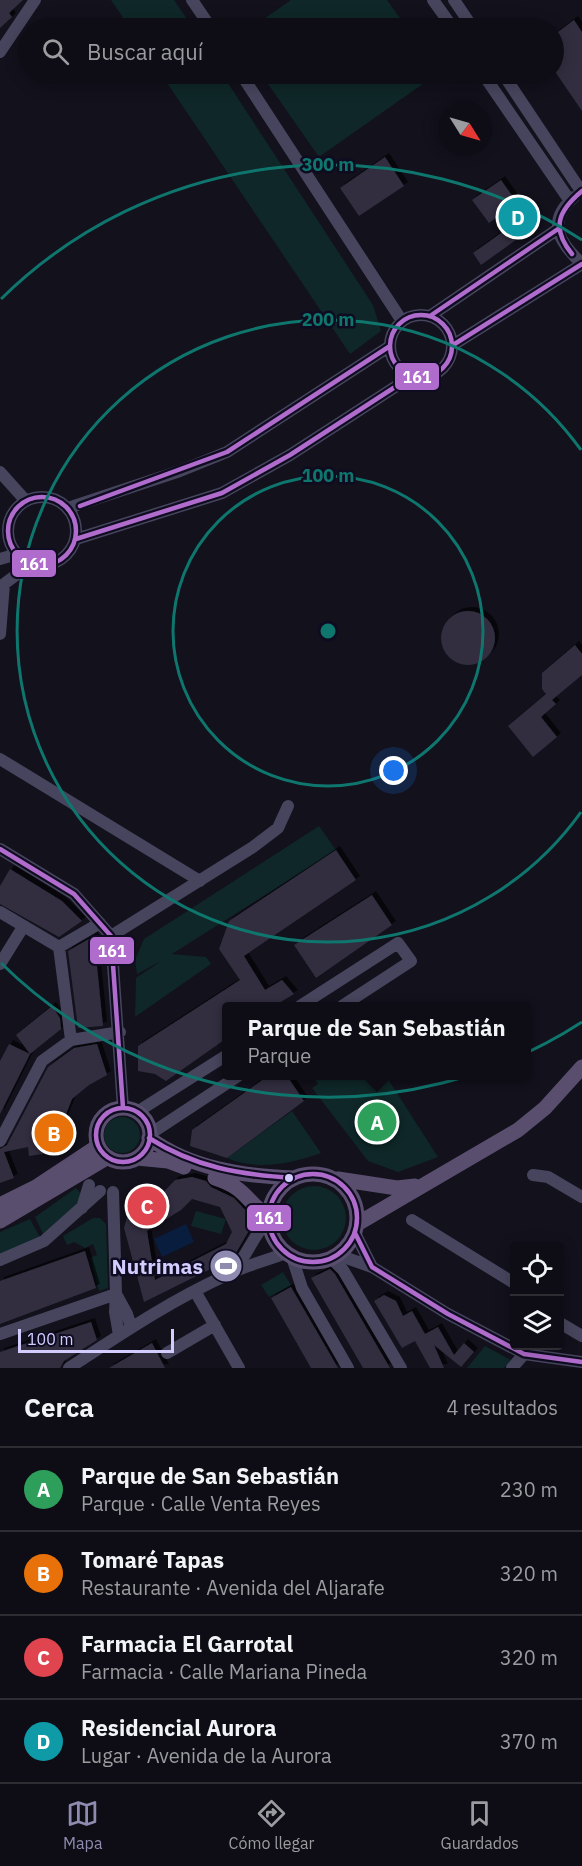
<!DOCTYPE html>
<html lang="es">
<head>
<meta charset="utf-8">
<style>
	body { margin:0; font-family:"IBM Plex Sans",sans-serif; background:#1c1b22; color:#f1f3f6 }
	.controls { position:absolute; right:18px; bottom:18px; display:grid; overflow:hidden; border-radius:6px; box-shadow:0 3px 15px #0003 }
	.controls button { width:54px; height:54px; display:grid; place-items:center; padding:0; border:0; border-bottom:2px solid #2e2d34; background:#0e0d15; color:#f1f3f6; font:30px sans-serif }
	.compass { position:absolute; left:438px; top:102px; width:54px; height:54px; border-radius:50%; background:#0e0d15; box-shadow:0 3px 15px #0003; rotate:127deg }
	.scale { position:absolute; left:18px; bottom:15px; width:156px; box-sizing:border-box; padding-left:6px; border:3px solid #d2ccff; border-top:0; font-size:16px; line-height:21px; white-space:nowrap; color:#d2ccff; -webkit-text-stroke:4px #0f0c21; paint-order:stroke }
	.you { position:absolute; left:394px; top:771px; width:21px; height:21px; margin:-15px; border:4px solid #fff; border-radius:50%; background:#1a73e8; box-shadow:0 0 0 9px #1a73e833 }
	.badge { display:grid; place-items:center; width:39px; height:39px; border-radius:50%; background:#8f8bb0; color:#fff; font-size:20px; font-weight:700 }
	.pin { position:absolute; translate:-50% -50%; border:3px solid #fff; box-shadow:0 2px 6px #0006 }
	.popup { position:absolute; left:222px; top:1002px; width:309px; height:78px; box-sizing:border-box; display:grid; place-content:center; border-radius:6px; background:#0e0d15; filter:drop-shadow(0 2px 4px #0005); font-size:20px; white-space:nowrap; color:#9b9ca0 }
	.popup b { font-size:22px; color:#f1f3f6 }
	.popup::after { content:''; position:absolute; left:50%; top:100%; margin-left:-12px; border:12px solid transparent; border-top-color:#0e0d15 }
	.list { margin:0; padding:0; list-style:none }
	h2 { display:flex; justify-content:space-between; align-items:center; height:78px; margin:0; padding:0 24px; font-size:26px }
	h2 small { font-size:20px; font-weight:400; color:#9b9ca0 }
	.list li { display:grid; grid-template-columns:39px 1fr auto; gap:18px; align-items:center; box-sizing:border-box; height:84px; padding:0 24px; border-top:2px solid #2e2d34 }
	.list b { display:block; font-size:22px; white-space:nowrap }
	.list p { margin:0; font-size:20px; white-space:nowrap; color:#9b9ca0 }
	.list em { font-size:20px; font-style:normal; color:#9b9ca0 }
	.icon { flex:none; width:33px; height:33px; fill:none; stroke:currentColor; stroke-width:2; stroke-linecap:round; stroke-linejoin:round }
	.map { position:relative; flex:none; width:582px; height:1368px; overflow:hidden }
	.search { position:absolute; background:#0e0d15; box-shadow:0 3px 15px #0003; left:18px; right:18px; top:18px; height:66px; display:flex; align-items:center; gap:15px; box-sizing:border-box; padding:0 21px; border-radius:33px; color:#9b9ca0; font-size:22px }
	.sheet { height:414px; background:#0e0d15 }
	nav { display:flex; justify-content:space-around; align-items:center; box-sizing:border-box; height:84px; border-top:2px solid #2e2d34; background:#0e0d15; font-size:16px; color:#9b9ca0 }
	nav a { display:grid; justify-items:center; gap:3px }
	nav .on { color:#8f8bb0 }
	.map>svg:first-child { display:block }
	.green { fill:#0f2728 }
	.water { fill:#091d3f }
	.building { fill:#302e3f; fill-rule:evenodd; filter:url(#shadow) }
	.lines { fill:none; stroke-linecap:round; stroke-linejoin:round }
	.minor { stroke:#46455d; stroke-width:12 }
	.major { stroke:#5a4e6f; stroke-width:15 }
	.bus-1-casing { stroke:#0f0c21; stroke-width:9 }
	.bus-1 { stroke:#b06ccc; stroke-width:4.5 }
	.ring { fill:none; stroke:#0f766e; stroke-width:3 }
	.bus-dot { fill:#d2ccff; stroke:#0f0c21; stroke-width:2 }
	.labels { text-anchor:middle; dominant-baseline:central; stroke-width:5; stroke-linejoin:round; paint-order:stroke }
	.poi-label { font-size:21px; font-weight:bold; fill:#d2ccff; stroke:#0f0c21; text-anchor:end }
	.centre { fill:#0f766e; stroke:#0f0c21; stroke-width:3 }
	.ring-label { font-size:18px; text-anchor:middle; font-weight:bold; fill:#0f766e; stroke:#0f0c21; stroke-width:5; stroke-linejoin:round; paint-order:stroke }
	.line-badge { stroke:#0f0c21; stroke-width:2 }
	.badge-label { font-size:16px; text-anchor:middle; font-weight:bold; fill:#fff }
</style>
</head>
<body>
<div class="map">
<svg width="582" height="1368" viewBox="0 0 582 1368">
	<defs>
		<filter id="shadow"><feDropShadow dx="4" dy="-4" stdDeviation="0" flood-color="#0009"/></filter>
	</defs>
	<rect width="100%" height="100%" fill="#12111c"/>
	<path class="green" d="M 111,0 L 174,0 L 193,28 L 130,28 Z
		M 291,0 L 387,0 L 407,28 L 251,28 Z
		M 161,74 L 222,74 L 373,305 L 381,331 L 350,354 Z
		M 261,74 L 437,74 L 319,157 Z
		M 319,826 L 336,850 L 172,954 L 206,957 L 211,964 L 135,1017 L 136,978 L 161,961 L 137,974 L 135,960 L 144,939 Z
		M 313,1076 L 386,1076 L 438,1157 L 398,1172 L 368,1161 L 312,1088 L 318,1084 Z
		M 292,1111 L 321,1153 C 290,1164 257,1171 227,1158 Z
		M104 1135a18 18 0 1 1 36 0a18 18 0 1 1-36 0Z
		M282 1218a32 32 0 1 1 64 0a32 32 0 1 1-64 0Z
		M 76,1188 L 83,1196 L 79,1208 L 44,1236 L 35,1217 Z
		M 196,1211 L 226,1219 L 221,1234 L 191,1226 Z
		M 93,1218 L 100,1218 L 106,1224 L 108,1288 L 99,1291 L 90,1258 L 97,1255 L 93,1244 L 85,1248 L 74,1242 L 67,1245 L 63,1236 Z
		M 30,1219 L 41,1239 L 0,1258 L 0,1232 Z
		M 283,1272 L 291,1285 L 269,1297 L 261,1285 Z
		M 485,1346 L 511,1360 L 504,1368 L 467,1368 Z"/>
	<path class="water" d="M 186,1224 L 194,1242 L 162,1257 L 154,1239 Z"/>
	<path class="building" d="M 0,0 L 23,0 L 9,13 L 12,17 L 0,28 Z
		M 574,20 L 582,32 L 582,111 L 554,70 L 554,35 Z
		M 385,157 L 404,186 L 359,216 L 340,188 Z
		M 501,180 L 534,227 L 481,265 L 473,253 L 514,224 L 505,211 L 489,223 L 472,200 Z
		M441 638a27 27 0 1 1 54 0a27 27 0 1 1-54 0Z
		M 575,645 L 582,654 L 582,675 L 552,700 L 556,704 L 541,717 L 557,737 L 533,757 L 508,726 L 546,694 L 542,689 L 542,673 Z
		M 336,850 L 356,880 L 244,956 L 265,990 L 282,980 L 294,994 L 274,1006 L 227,1006 L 227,1038 L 166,1081 L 155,1074 L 138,1071 L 138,1046 L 240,980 L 219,949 L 229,921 Z
		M 10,869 L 62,901 L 82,921 L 59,937 L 0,904 L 0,886 Z
		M 372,895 L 392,925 L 316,978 L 294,945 Z
		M 94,936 L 103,1026 L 78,1028 L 68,951 Z
		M 52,1006 L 60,1018 L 61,1029 L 30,1054 L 16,1035 Z
		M 9,1044 L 30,1054 L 0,1114 L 0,1061 Z
		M 97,1044 L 107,1075 L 89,1085 L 72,1099 L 59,1132 L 57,1152 L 29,1156 L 28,1147 L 4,1152 L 14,1178 L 0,1183 L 0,1149 L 7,1145 L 48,1067 L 74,1048 Z
		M 268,1076 L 287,1076 L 304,1101 L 227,1158 L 190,1146 L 192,1130 Z
		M 192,1177 L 206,1181 L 211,1187 L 234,1198 L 247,1212 L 250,1229 L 233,1258 L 144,1302 L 124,1228 L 128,1214 L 159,1197 L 175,1180 ZM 192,1199 L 220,1207 L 232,1232 L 226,1244 L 155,1280 L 147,1231 L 181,1210 Z
		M 85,1251 L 96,1288 L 0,1324 L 0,1281 Z
		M 330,1269 L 335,1274 L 390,1368 L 363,1368 L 311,1278 Z
		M 291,1287 L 338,1368 L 311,1368 L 271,1298 Z
		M 384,1295 L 396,1301 L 403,1316 L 412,1311 L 425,1334 L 438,1327 L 454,1355 L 464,1343 L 474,1352 L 461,1367 L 434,1345 L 444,1368 L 430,1368 L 415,1341 L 402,1348 L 374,1301 Z
		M 91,1322 L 97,1340 L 64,1361 L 60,1368 L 0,1368 L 0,1352 Z
		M 152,1343 L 165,1368 L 109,1368 Z"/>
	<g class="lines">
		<path class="minor" d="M 192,0 L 211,28
			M 433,0 L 453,28
			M 454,0 L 473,28
			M 0,52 L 35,0
			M 241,74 L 402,321
			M 483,74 L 570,201
			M 503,74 L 581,191
			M 574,197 C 545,222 560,243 582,264
			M390 346a31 31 0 1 1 62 0a31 31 0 1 1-62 0Z
			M 430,316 L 558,229
			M 453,345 L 582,264
			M 0,472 L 26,501
			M8 531a34 34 0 1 1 68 0a34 34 0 1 1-68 0Z
			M 68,508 L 180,471 L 227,452 L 390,346
			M 76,539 L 222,493 L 290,455 L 412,376
			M 0,559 L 17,554
			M 0,634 L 4,584 L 32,563
			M 0,759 L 200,881
			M 0,849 L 74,894 L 111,936 L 123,1108
			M 0,912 L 59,947 L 100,923
			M 111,936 L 253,847 L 278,828 L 288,806
			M 59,947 L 71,1040
			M 0,964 L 23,927
			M 300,1006 L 398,943 L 411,961 L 342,1006
			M 137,1112 L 227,1055
			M 150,1134 L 238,1076
			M 0,1141 L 42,1061 L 71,1040 L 120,1032
			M 533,1175 L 548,1177 L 582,1197
			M 82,1208 L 89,1185
			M 412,1220 L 514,1283
			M 355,1233 L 372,1267
			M 338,1255 L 372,1267 L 448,1314 L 524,1354 L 582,1362
			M 292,1257 L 302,1288 L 348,1368
			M 331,1258 L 343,1270 L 401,1368
			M 0,1260 L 44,1241 L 100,1191
			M 232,1272 C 248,1256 253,1234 269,1220
			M 195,1291 L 239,1368
			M 560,1323 L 582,1336
			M 0,1334 L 116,1294 L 113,1192
			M 119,1335 L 115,1312 L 116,1294 L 127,1314 L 131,1327
			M 167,1353 L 215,1325
			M 69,1368 C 121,1334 173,1299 229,1274 C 247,1265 268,1260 286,1253
			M 512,1368 L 524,1354"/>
		<path class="major" d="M96 1135a27 27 0 1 1 54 0a27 27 0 1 1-54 0Z
			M 149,1138 C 191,1169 243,1176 294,1178
			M 137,1158 L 168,1161 L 184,1167
			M269 1218a44 44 0 1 1 88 0a44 44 0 1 1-88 0Z
			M 215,1178 C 247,1188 245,1201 269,1217
			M 338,1179 L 397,1188 L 415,1186
			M 0,1205 L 36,1187 L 98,1146
			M 0,1221 L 108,1157
			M 357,1224 L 518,1130 L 545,1108 L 582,1067"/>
		<defs>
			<path id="bus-1" d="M 572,254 C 551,228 558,211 582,191
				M390 346a31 31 0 1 1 62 0a31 31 0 1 1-62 0Z
				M 430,316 L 558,229
				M 453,345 L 582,264
				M8 531a34 34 0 1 1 68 0a34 34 0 1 1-68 0Z
				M 80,506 L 227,452 L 390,346
				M 76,539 L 222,493 L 290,455 L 412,376
				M 0,849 L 74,894 L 111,936 L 123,1108
				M96 1135a27 27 0 1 1 54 0a27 27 0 1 1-54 0Z
				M 149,1138 C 194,1167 241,1175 294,1178
				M269 1218a44 44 0 1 1 88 0a44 44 0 1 1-88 0Z
				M 355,1233 L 372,1267 L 448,1314 L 524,1354 L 582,1362"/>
		</defs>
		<use href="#bus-1" class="bus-1-casing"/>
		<use href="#bus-1" class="bus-1"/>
	</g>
	<g class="ring">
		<circle cx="328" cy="631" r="155"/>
		<path d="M581 812A311 311 0 1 1 581 450"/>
		<path d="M582 1022A466 466 0 0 1 1 963M1 299A466 466 0 0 1 582 240"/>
	</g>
	<defs>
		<symbol id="stadium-disc" viewBox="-11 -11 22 22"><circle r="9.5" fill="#8f8bb0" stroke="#0f0c21"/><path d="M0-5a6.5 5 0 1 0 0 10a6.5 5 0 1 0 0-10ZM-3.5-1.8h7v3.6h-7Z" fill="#fff"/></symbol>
	</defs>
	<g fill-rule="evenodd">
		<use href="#stadium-disc" x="207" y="1247" width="38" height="38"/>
	</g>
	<circle class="bus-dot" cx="289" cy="1178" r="5"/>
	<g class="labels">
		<g class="poi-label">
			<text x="203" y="1266">Nutrimas</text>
		</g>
	</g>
	<circle cx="328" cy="631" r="9" class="centre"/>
	<g class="ring-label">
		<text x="328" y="171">300 m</text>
		<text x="328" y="326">200 m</text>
		<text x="328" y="482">100 m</text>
	</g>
	<g class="line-badge">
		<rect x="394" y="362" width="46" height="29" rx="6" fill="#b06ccc"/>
		<rect x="11" y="549" width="46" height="29" rx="6" fill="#b06ccc"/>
		<rect x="89" y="936" width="46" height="29" rx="6" fill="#b06ccc"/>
		<rect x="246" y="1204" width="46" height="28" rx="6" fill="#b06ccc"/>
	</g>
	<g class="badge-label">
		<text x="417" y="383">161</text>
		<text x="34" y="570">161</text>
		<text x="112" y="957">161</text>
		<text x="269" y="1224">161</text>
	</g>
</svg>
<div class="controls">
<button><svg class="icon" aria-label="locate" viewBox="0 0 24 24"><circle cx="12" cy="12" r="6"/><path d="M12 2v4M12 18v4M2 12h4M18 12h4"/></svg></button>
<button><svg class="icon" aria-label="layers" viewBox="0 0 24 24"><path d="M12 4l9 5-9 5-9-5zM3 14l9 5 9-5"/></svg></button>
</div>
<svg class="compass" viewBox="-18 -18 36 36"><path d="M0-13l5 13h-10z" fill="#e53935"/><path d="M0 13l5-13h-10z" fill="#9b9ca0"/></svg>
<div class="scale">100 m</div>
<div class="you"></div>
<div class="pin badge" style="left:377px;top:1122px;background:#2e9e5b">A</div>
<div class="popup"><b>Parque de San Sebastián</b>Parque</div>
<div class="pin badge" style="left:54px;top:1133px;background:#e8710a">B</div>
<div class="pin badge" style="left:147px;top:1206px;background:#e0444e">C</div>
<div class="pin badge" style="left:518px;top:217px;background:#0f9aa8">D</div>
<div class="search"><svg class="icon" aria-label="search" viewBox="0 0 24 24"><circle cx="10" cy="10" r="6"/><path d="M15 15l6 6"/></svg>Buscar aquí</div>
</div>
<section class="sheet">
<h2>Cerca<small>4 resultados</small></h2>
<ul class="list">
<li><span class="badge" style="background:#2e9e5b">A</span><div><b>Parque de San Sebastián</b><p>Parque · Calle Venta Reyes</p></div><em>230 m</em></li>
<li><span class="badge" style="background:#e8710a">B</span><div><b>Tomaré Tapas</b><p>Restaurante · Avenida del Aljarafe</p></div><em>320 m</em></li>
<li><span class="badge" style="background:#e0444e">C</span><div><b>Farmacia El Garrotal</b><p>Farmacia · Calle Mariana Pineda</p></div><em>320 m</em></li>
<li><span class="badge" style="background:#0f9aa8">D</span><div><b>Residencial Aurora</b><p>Lugar · Avenida de la Aurora</p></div><em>370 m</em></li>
</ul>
</section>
<nav>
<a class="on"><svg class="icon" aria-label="map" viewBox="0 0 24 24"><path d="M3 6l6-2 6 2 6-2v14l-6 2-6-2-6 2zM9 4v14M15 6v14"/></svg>Mapa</a>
<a><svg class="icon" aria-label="directions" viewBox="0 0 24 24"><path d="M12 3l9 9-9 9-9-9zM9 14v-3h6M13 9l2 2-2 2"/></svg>Cómo llegar</a>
<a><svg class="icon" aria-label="saved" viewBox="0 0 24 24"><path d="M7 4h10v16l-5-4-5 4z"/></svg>Guardados</a>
</nav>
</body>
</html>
